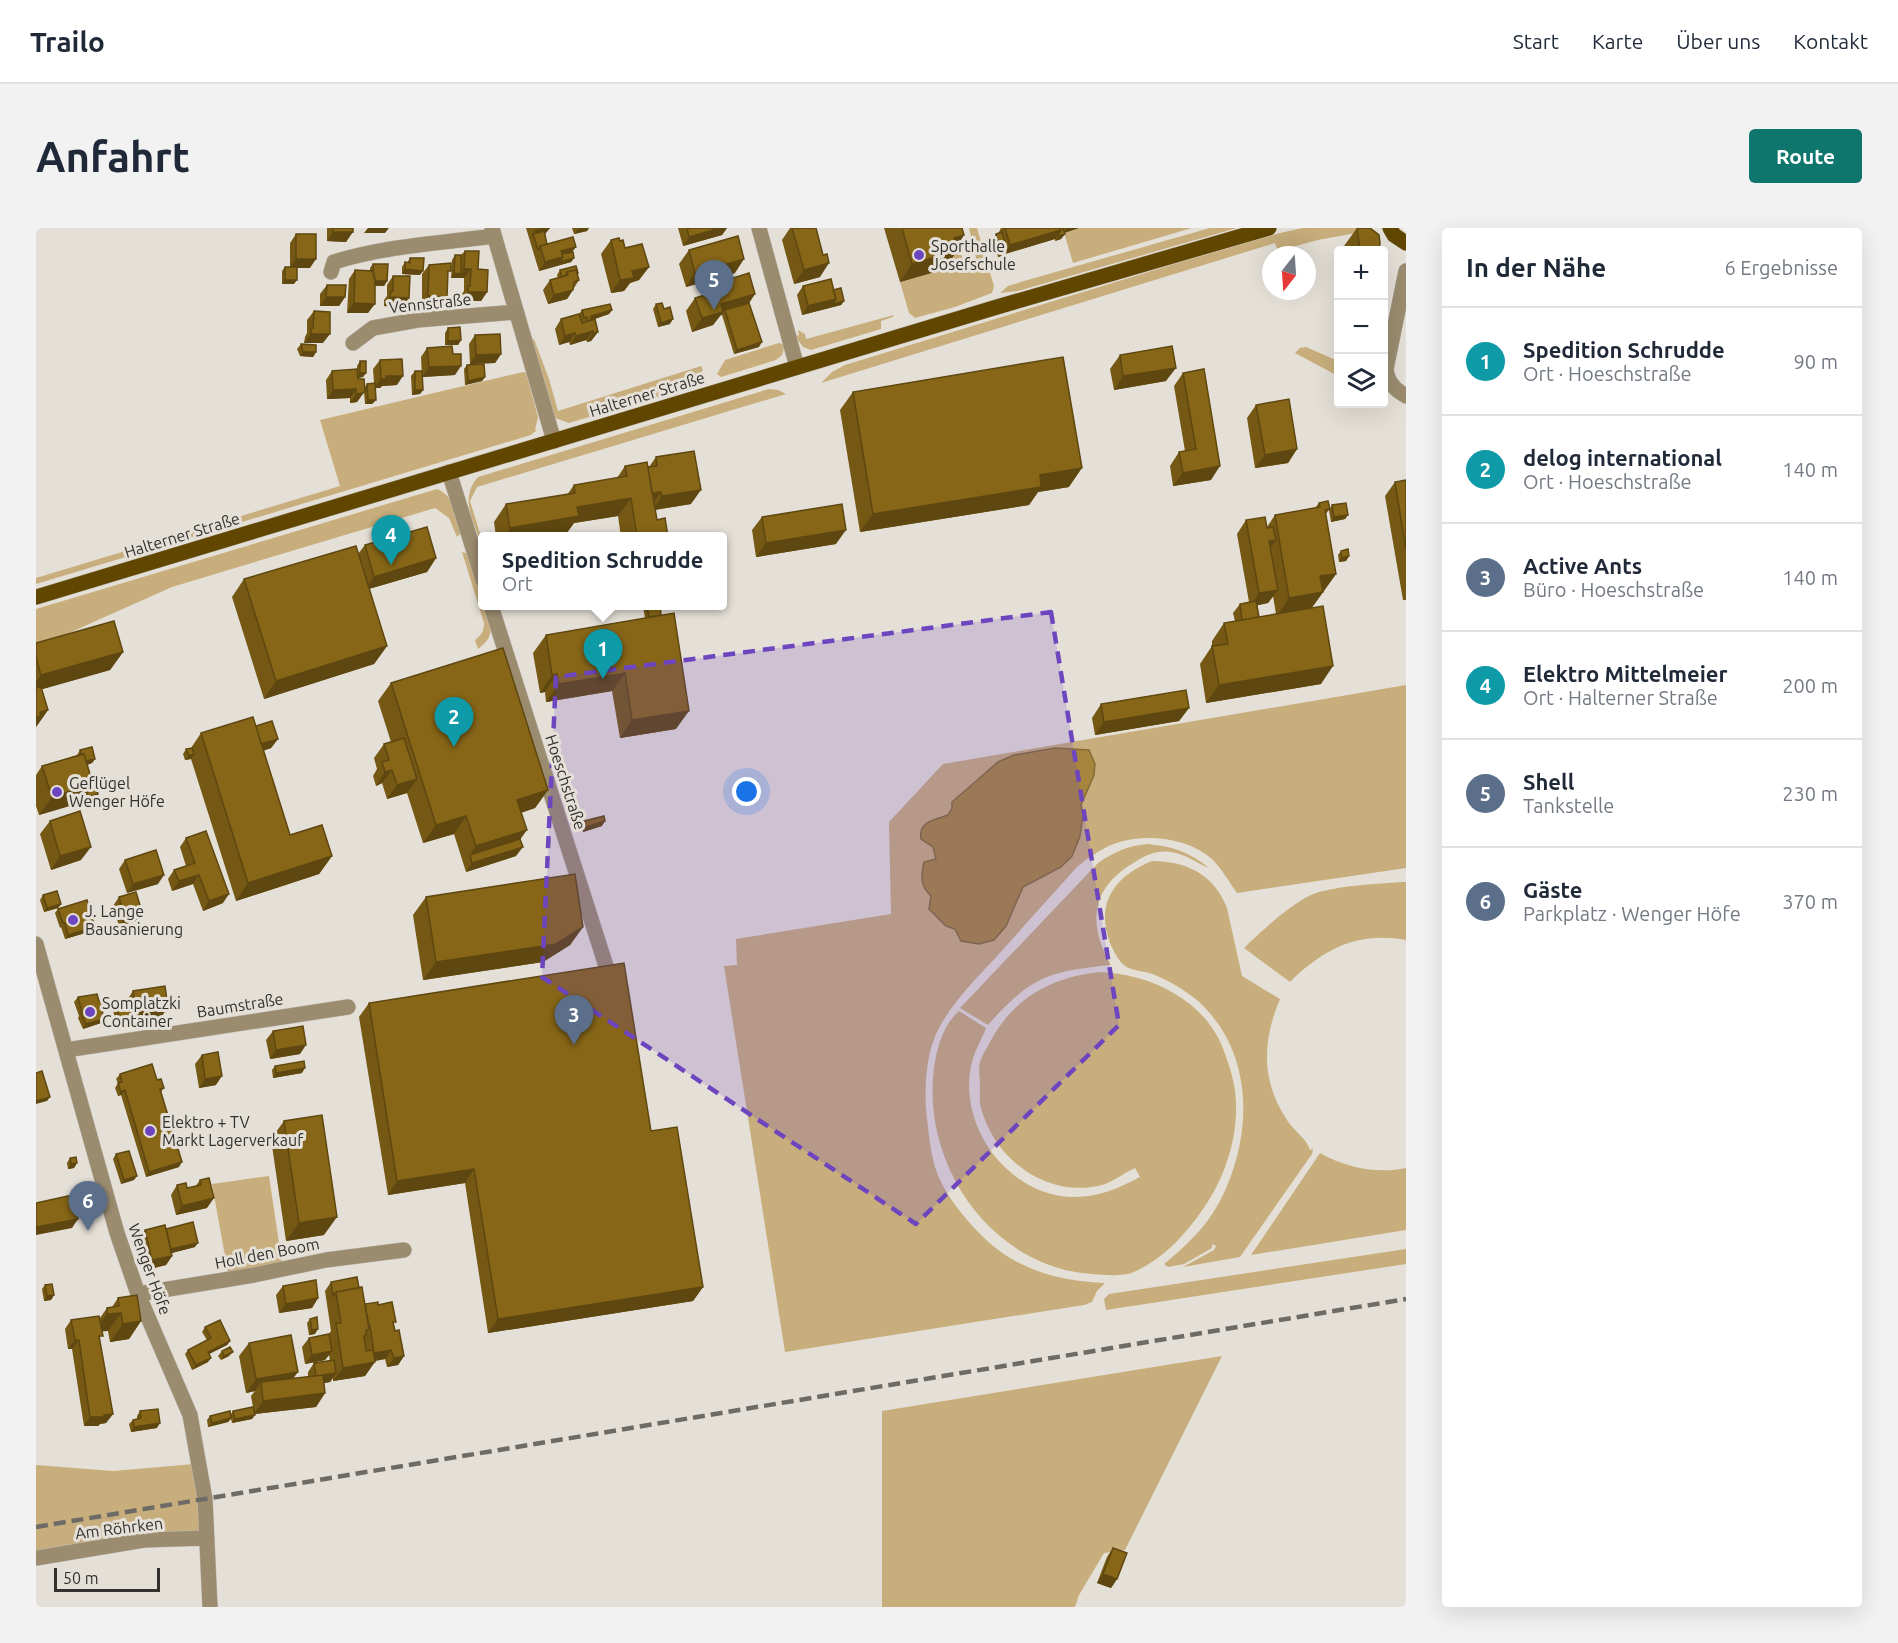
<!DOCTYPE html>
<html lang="de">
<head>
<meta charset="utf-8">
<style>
	body { margin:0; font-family:Ubuntu,sans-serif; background:#f2f2f3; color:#1f2937 }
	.controls { position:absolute; right:18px; top:18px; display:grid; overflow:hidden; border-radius:6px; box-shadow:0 6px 24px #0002 }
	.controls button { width:54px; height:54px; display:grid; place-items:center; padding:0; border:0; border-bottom:2px solid #e0e1e3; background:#fff; color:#1f2937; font:30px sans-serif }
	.compass { position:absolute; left:1226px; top:18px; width:54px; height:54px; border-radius:50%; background:#fff; box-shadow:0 6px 24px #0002; rotate:197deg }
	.scale { position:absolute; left:18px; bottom:15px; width:106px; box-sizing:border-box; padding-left:6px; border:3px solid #33312e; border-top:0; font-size:16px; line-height:21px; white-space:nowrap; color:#33312e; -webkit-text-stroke:4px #e5e0d7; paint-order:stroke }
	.you { position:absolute; left:711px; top:564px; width:21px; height:21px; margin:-15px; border:4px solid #fff; border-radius:50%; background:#1a73e8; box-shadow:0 0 0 9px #1a73e833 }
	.badge { display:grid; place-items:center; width:39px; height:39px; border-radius:50%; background:#0f766e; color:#fff; font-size:20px; font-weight:700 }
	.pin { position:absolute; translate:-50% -50px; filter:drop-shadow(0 2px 3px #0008) }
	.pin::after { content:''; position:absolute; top:32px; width:21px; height:18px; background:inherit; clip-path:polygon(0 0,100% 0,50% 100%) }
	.popup { position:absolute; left:442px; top:304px; width:249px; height:78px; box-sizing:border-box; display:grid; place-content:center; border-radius:6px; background:#fff; filter:drop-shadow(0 2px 4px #0005); font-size:20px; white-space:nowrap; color:#747a83 }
	.popup b { font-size:22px; color:#1f2937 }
	.popup::after { content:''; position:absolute; left:50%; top:100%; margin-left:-12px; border:12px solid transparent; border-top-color:#fff }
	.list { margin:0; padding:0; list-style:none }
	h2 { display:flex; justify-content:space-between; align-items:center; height:78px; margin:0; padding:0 24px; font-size:26px }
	h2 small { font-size:20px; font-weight:400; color:#747a83 }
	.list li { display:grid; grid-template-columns:39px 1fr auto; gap:18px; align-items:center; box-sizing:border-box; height:108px; padding:0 24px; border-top:2px solid #e0e1e3 }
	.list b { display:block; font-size:22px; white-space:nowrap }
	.list p { margin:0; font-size:20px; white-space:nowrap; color:#747a83 }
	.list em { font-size:20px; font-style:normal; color:#747a83 }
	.icon { flex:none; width:33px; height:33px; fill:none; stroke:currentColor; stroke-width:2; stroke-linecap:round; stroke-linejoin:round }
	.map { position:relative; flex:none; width:1370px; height:1379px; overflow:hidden; border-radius:6px }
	header { display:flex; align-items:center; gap:36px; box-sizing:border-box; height:84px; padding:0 30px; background:#fff; border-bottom:2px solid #e0e1e3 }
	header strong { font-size:28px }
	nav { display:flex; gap:33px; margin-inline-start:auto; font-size:21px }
	.intro { display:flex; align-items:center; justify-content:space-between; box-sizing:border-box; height:144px; padding:0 36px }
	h1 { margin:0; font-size:42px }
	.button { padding:15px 27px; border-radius:6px; background:#0f766e; color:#fff; font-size:21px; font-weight:700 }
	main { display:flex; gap:36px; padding:0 36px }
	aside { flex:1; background:#fff; border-radius:6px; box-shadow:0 6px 24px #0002 }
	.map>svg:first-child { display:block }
	.green { fill:#c8ae7c; fill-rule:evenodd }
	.water { fill:#a7853c; stroke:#846c38; stroke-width:1.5 }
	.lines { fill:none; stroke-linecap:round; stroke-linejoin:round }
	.minor-casing { stroke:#c1bdb5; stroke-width:16 }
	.major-casing { stroke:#c1bdb5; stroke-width:16 }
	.minor { stroke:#9b8c6f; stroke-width:15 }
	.major { stroke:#614600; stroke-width:15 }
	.rail { stroke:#6e6b66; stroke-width:4.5; stroke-dasharray:12 6; stroke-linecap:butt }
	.wall { fill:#745814; fill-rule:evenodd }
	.shaded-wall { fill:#5e4710 }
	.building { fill:#876617; stroke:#5e4710; stroke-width:1.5 }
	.marked { fill:#6d45be; fill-opacity:0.2; stroke:#6d45be; stroke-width:4.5; stroke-dasharray:12 8; stroke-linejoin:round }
	.poi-dot { fill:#6d45be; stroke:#e5e0d7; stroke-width:2 }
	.labels { text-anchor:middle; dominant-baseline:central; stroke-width:6; stroke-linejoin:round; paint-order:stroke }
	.poi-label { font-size:16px; fill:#33312e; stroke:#e5e0d7; text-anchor:start }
	.street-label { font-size:16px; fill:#33312e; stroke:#e5e0d7 }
</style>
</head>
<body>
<header>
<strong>Trailo</strong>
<nav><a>Start</a><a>Karte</a><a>Über uns</a><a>Kontakt</a></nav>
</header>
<div class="intro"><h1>Anfahrt</h1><a class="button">Route</a></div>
<main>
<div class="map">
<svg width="1370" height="1379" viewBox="0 0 1370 1379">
	<rect width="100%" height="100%" fill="#e5e0d7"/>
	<path class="green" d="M 919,0 L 927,33 L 940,30 L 933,0 L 941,0 L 958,58 L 956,65 L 919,79 L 879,90 L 873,85 L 864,54 L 909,41 Z
		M 1044,0 L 1156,0 L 1037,35 L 1028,5 Z
		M 1174,0 L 1201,0 L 982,63 L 964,65 L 972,58 L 988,53 Z
		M 1267,0 L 1331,0 L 1331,3 L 1282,12 L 1242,23 L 1239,15 L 785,155 L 796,144 L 809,137 L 1135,37 L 1244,5 Z
		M 858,87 L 857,89 L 845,93 L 845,101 L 775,122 L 767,119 L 759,108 L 763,107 L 762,102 L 769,106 L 770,111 Z
		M 498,111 L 513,151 L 522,183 L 665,138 L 667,142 L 654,159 L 533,195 L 519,190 L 495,112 Z
		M 743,115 L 749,117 L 746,127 L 740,132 L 685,149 L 681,146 L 689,132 Z
		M 1270,119 L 1302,133 L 1302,148 L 1259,125 L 1264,120 Z
		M 487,144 L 490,145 L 502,189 L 499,202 L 501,202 L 495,207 L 0,356 L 0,350 L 304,258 L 284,192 Z
		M 733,161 L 742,162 L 750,166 L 441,259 L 434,273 L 447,315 L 447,321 C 439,296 422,271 442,249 Z
		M 401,261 C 418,267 421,289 426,304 L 421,309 L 413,290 L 399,280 L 136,359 L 33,405 L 0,415 L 0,381 Z
		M 426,324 L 433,326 L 447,368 L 447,378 L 450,378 C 454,398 461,407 442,421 L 439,412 C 445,407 448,404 448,395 Z
		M 1370,457 L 1370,640 L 1201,665 C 1193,654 1186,641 1176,631 C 1152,609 1105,604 1075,617 C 1062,623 1052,630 1041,639 C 1014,669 988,698 962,727 C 940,751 917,773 902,802 C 889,828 888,863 891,891 C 893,908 895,928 901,945 C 907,960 917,975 927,987 C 966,1036 1008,1052 1069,1055 L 1061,1063 L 1056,1074 L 1048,1077 L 749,1124 L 688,738 L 701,737 L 700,711 L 855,686 L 853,594 L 907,536 ZM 1059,536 L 1058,547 L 1045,577 L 1047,586 L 1025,639 L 987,659 L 970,698 L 919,701 L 910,697 C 906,689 896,676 895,667 C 893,647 909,629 890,612 L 905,590 L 912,587 L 916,580 Z
		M 1111,616 C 1135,618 1154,624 1173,640 C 1160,635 1150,626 1135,624 C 1121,622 1110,627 1099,634 C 1055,659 1051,696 1075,737 C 1013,743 994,749 952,797 L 924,780 L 1062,635 C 1078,624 1091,618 1111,616 Z
		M 1116,633 C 1150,633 1178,646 1191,680 L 1206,748 L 1244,771 C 1226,814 1225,852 1251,892 C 1257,902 1271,911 1274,922 L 1277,921 L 1276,926 L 1204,1029 L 1147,1039 L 1178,1022 L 1180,1018 L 1176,1016 L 1176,1020 L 1148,1036 L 1132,1039 L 1128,1036 C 1148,1020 1170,999 1183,975 C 1217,910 1220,826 1162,773 C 1150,763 1134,753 1119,747 C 1110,743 1096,743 1089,738 C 1082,733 1077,722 1074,715 C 1059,675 1079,648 1116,633 Z
		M 1366,654 L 1370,654 L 1370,712 C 1322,703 1287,721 1254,754 L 1208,720 C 1226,703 1259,671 1283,664 C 1310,657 1338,656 1366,654 Z
		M 1064,744 C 1115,746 1172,773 1189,826 C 1192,834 1195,843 1197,852 C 1207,895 1192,946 1167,981 C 1150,1006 1126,1032 1098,1044 C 1085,1050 1053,1046 1039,1044 C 947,1027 886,931 898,840 C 901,820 907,797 923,783 L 950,800 C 946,811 939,822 936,834 C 920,898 973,969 1039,969 C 1063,969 1083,960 1104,949 L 1099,940 C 1088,945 1077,954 1066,957 C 1011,971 959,932 945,880 C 943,873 944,864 944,857 C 944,850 942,841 944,834 C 946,827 951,820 954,814 C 977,770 1016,749 1064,744 Z
		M 1284,925 C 1311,940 1340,946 1370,940 L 1370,1002 L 1215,1027 Z
		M 233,948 L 246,1035 L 192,1045 L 176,956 Z
		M 1370,1021 L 1370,1036 L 1070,1082 L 1068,1071 L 1073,1066 Z
		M 1186,1128 L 1089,1322 L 1068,1325 L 1043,1367 L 1039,1379 L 846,1379 L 846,1183 Z
		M 158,1236 L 164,1303 L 0,1324 L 0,1237 L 77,1243 Z"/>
	<path class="water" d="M 1019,520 L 1053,522 L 1059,536 L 1058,547 L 1045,577 L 1047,586 L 1044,608 L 1036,628 L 1025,639 L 987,659 L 970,698 L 958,712 L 943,716 L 925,713 L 919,701 L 910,698 L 893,681 L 895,668 C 884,658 885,648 888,634 L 900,631 L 897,619 L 885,611 C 882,593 899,592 912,587 L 916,580 L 916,574 L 962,534 L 978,527 Z"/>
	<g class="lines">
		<defs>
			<path id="minor" d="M 456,0 L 518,213
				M 723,0 L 761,139
				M 1370,43 L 1350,141 C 1351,154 1359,162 1370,168
				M 295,44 L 298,34 C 350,18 405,15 458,8
				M 317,115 L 337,100 L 382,92 L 480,84
				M 413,244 L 447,352
				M 455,378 L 571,741
				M 0,716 L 81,1005 L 102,1066 L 154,1187 L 169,1271 L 174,1379
				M 30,822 L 312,779
				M 102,1066 L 218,1047 L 290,1032 L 368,1022
				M 0,1330 L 108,1312 L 171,1310"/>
			<path id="major" d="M 1354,0 L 1358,7 L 1370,15
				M 0,369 L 961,79 L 1233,0"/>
		</defs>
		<use href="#minor" class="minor-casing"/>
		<use href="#major" class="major-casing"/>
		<use href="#minor" class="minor"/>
		<use href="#major" class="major"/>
		<path class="rail" d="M 0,1299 L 1370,1071"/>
	</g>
	<path class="wall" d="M 291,0 L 317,0 L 310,14 L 291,13 Z
		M 490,0 L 514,0 L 509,6 L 511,16 L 537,24 L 538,30 L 535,34 L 503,43 Z
		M 536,0 L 553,0 L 551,3 L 538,6 Z
		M 642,0 L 691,0 L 686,7 L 647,18 Z
		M 754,0 L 780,0 L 787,27 L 784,49 L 758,56 L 746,12 Z
		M 848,0 L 926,0 L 928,7 L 920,19 L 909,41 L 864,54 Z
		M 965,0 L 1043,0 L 1028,5 L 1029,6 L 1025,11 L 1019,13 L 1019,11 L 969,26 L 968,27 L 962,29 L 957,11 L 960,6 L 962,6 Z
		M 1321,0 L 1343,22 L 1309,22 L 1308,18 Z
		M 260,6 L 274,40 L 261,40 L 258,56 L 246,56 L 246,43 L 249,39 L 254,39 L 254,15 Z
		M 575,12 L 584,13 L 589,20 L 613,39 L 603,52 L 594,55 L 588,63 L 575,65 L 565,26 Z
		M 653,22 L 699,45 L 650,59 L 643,36 Z
		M 429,23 L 442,41 L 451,64 L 445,73 L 425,73 L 425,67 L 428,63 L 428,50 L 415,50 L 416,32 L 419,27 L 425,27 Z
		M 374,30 L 384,47 L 366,46 L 366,39 L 369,34 L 371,35 Z
		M 337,36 L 351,53 L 348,58 L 339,58 L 332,85 L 311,85 L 313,51 L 319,42 L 334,43 L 334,40 Z
		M 393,37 L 411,69 L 405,78 L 386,77 L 386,46 Z
		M 524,42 L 542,45 L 541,46 L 543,52 L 531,71 L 512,76 L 507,62 L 514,52 L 522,50 L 521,47 Z
		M 357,48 L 367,79 L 348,78 L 348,72 L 351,68 L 351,57 Z
		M 688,53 L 719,66 L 713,75 L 723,119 L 698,126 L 686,87 L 684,87 L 677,97 L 656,104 L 650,83 L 659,70 L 665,68 L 668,64 L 684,59 Z
		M 291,57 L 309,69 L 303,78 L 284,78 L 284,66 Z
		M 767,58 L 797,62 L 808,73 L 805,77 L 766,87 L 761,67 Z
		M 620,76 L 628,81 L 634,96 L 622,99 L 617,81 Z
		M 546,82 L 576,82 L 573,86 L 559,91 L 562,104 L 555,113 L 551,114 L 550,112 L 534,117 L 533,114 L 523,117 L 519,101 L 525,91 L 543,86 Z
		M 278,83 L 287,115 L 268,115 L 269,109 L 271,105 L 271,92 Z
		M 412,100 L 425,112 L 422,117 L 409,117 L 409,105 Z
		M 439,107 L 465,126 L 459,135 L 434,136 L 433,116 Z
		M 265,116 L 280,124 L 277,129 L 264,128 L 261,121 Z
		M 391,120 L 417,126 L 419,147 L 386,149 L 385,129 Z
		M 1084,127 L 1130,153 L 1078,162 L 1074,141 Z
		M 344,132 L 361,157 L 346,158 L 344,160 L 339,160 L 340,172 L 336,176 L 329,176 L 328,164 L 321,174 L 314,175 L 314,170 L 291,171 L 290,152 L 296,143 L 321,142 L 321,138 L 324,133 L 330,145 L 327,149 L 322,150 L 322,151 L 329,159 L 331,156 L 338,155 L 337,141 Z
		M 431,137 L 449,149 L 446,153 L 429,157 L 428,141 Z
		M 379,143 L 387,162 L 384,166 L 376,167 L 375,148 Z
		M 1147,145 L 1175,252 L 1137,258 L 1134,238 L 1143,224 L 1149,223 L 1138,158 Z
		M 817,164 L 1033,259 L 1002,264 L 993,277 L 824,304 L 804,182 Z
		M 1220,177 L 1261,221 L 1252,235 L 1219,240 L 1211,190 Z
		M 620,229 L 655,276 L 619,282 L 621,292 L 632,309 L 585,309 L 582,288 L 538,295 L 530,306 L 518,309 L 460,309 L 458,294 L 470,276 L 531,267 L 538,257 L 581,250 L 589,238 L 613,239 Z
		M 1370,252 L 1370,372 L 1367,372 L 1349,268 L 1359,254 Z
		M 1283,275 L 1294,281 L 1296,277 L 1312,287 L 1309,291 L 1295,294 L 1293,282 L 1289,287 L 1300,346 L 1275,381 L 1285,456 L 1170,475 L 1164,436 L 1176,418 L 1176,413 L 1188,395 L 1199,393 L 1197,385 L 1204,376 L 1213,374 L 1201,306 L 1210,292 L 1231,299 L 1239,287 L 1279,280 ZM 1237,368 L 1240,386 L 1223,389 L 1221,377 L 1232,375 Z
		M 726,289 L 800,316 L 720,329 L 716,302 Z
		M 329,317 L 400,330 L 391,344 L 333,361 L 351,418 L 338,436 L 228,471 L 196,369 L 208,351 L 322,326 Z
		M 1305,323 L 1313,328 L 1310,333 L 1303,334 L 1302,327 Z
		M 607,378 L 624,378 L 640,501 L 584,510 L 576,463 L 510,474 L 509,464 L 504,465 L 497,425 L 510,407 L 609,390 Z
		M 0,415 L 87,424 L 74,442 L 6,461 L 12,482 L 0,499 Z
		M 355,455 L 512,562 L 499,580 L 485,585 L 484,611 L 480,628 L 430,644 L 418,606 L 387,615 L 371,565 L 351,571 L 346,555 L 340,558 L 337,548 L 341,541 L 338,530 L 348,516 L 355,514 L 342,473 Z
		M 1065,476 L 1153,480 L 1143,493 L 1059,507 L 1056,490 Z
		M 220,498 L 242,511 L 235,520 L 227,523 L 254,607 L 296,628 L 283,646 L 200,673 L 155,531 L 149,532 L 147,526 L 150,521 L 155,520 L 165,505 Z
		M 44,522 L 59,531 L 56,535 L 51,537 L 59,570 L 3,587 L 0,578 L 0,547 L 6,538 L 41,527 Z
		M 14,593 L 45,632 L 15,642 L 4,606 Z
		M 548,593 L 566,598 L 547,604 L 545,598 Z
		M 150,610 L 187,675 L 167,683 L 157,656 L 136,663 L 132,651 L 138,642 L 150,638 L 144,619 Z
		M 89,632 L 122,656 L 91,665 L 83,641 Z
		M 7,667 L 25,676 L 22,680 L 8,684 L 4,672 Z
		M 83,669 L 100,693 L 83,698 L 77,678 Z
		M 390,669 L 547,699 L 534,717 L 507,734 L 387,752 L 377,687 Z
		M 22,681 L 56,703 L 29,711 L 25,699 L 24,700 L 19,685 Z
		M 97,763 L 126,788 L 79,796 L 77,779 L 80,775 L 91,773 L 91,772 Z
		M 42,769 L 66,783 L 65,795 L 47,801 L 42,790 L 43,788 L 38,774 Z
		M 333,775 L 615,903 L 667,1059 L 657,1073 L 452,1105 L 429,955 L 352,967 L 323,789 Z
		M 237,803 L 264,826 L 234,831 L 230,812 Z
		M 166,827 L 180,857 L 163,860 L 159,836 Z
		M 239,838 L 266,845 L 237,850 L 236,842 Z
		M 84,846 L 121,852 L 128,860 L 125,864 L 143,939 L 110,949 L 85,867 L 82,868 L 79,860 L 82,855 L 80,851 Z
		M 248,893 L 288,1007 L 250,1013 L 235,911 Z
		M 80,926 L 98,952 L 85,956 L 77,931 Z
		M 34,930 L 41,935 L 38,940 L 32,941 L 31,935 Z
		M 164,952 L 171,980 L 140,987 L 135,967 L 141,957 L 151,960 L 159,959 Z
		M 130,1001 L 159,1019 L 136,1025 L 136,1028 L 130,1037 L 110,1042 L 103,1011 L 109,1002 Z
		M 295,1054 L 323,1060 L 329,1076 L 342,1077 L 358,1097 L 359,1103 L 368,1128 L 362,1137 L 351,1139 L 349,1131 L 339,1133 L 329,1148 L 297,1153 L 297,1150 L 294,1154 L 288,1155 L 289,1165 L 280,1179 L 219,1186 L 216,1191 L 196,1195 L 195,1191 L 192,1194 L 172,1199 L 171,1192 L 174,1188 L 195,1186 L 197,1183 L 217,1179 L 215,1168 L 219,1163 L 210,1165 L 203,1128 L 213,1115 L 262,1144 L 257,1150 L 272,1149 L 272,1144 L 278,1135 L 294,1133 L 293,1127 L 289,1132 L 269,1136 L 266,1119 L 273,1110 L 292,1107 L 295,1103 L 289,1063 Z
		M 9,1057 L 18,1067 L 15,1072 L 8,1073 L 6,1061 Z
		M 247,1058 L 282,1070 L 276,1080 L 243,1085 L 240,1067 Z
		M 82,1070 L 105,1093 L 93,1111 L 74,1114 L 72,1103 L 66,1103 L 63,1112 L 77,1186 L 70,1195 L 64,1196 L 62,1198 L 48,1198 L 36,1121 L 32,1121 L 29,1101 L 35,1092 L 64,1090 L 71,1080 L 76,1079 Z
		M 274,1091 L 279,1106 L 273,1107 L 271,1095 Z
		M 169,1099 L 194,1113 L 191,1117 L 173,1126 L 172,1134 L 156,1142 L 149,1126 L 152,1122 L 171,1112 L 166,1104 Z
		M 186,1123 L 193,1128 L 185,1132 L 182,1128 Z
		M 104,1183 L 121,1200 L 95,1204 L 93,1196 L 97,1192 L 101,1191 L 101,1188 Z
		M 1077,1320 L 1081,1351 L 1075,1360 L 1061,1355 L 1071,1329 Z"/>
	<path class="shaded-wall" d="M 332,0 L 353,0 L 349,5 L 328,5 Z
		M 505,0 L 514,0 L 509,6 L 498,9 L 497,6 L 493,11 L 499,2 Z
		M 543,0 L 553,0 L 551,3 L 538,6 Z
		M 684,0 L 691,0 L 686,7 L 647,18 L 653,9 Z
		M 1031,0 L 1043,0 L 1028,5 Z
		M 1025,2 L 1019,11 L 969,26 L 968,27 L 962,29 L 965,24 L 970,23 L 974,17 Z
		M 297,4 L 317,4 L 310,14 L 291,13 Z
		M 1029,6 L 1025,11 L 1019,13 L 1023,8 Z
		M 928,7 L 917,24 L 921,23 L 909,41 L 864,54 L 876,36 L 918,10 Z
		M 540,19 L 533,28 L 538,30 L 535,34 L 503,43 L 509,34 L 525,23 Z
		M 260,31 L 280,31 L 274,40 L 253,40 Z
		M 708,31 L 699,45 L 650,59 L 659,45 Z
		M 793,35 L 784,49 L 758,56 L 768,42 Z
		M 613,39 L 603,52 L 594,55 L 588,63 L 575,65 L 584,52 L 596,43 Z
		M 369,41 L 387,43 L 384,47 L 366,46 Z
		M 428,41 L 435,41 L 428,50 L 415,50 L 418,45 L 425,46 Z
		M 249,52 L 261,52 L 258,56 L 246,56 Z
		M 336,53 L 351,53 L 348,58 L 333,57 Z
		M 537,62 L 531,71 L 512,76 L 518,67 Z
		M 432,64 L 451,64 L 445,73 L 425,73 Z
		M 719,66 L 710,79 L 689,82 L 677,97 L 656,104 L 666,90 L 685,76 Z
		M 392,68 L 411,69 L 405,78 L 386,77 Z
		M 290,69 L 309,69 L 303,78 L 284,78 Z
		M 354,69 L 373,70 L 367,79 L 348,78 Z
		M 800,71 L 808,73 L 805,77 L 766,87 L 772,78 Z
		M 318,75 L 339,76 L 332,85 L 311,85 Z
		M 576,82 L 573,86 L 552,93 L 555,88 Z
		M 637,91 L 634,96 L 622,99 L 625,95 Z
		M 557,103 L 550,112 L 534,117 L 540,108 Z
		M 562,104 L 555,113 L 551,114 L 557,105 Z
		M 539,105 L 533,114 L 523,117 L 529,108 Z
		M 275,106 L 294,106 L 287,115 L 268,115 Z
		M 425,112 L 422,117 L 409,117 L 412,113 Z
		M 726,114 L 723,119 L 698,126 L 701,122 Z
		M 267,124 L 280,124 L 277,129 L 264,128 Z
		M 465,126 L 459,135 L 434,136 L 440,127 Z
		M 425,138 L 419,147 L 386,149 L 393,139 Z
		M 1140,140 L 1130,153 L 1078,162 L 1087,148 Z
		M 324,145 L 330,145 L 327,149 L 321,150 Z
		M 350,148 L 367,148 L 361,157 L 346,158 L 344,160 L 338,160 L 345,151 Z
		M 449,149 L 446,153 L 429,157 L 432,153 Z
		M 320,161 L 314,170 L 291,171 L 297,162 Z
		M 379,162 L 387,162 L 384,166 L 376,167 Z
		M 329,163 L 321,174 L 314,175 L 320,166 Z
		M 332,172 L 340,172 L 336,176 L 329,176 Z
		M 1261,221 L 1252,235 L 1219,240 L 1229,227 Z
		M 1184,238 L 1175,252 L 1137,258 L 1147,245 Z
		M 1046,240 L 1033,259 L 1002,264 L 993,277 L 824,304 L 837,286 L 1004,247 Z
		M 665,262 L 655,276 L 617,282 L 626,268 Z
		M 625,264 L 616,277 L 613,266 Z
		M 595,270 L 582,288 L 538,295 L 530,306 L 518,309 L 468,309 L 474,300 L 541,279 Z
		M 1312,287 L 1309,291 L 1295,294 L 1298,289 Z
		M 810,302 L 800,316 L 720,329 L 730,315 Z
		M 1240,312 L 1230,325 L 1233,313 Z
		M 1313,328 L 1310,333 L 1303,334 L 1306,330 Z
		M 400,330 L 391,344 L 329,362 L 338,349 Z
		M 1300,346 L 1274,382 L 1241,388 L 1253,370 L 1284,348 Z
		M 1242,362 L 1232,375 L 1214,379 L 1223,365 Z
		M 351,418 L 338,436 L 228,471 L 240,453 Z
		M 87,424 L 74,442 L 0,463 L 0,454 L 5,447 Z
		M 1297,438 L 1285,456 L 1170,475 L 1183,457 Z
		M 589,445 L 576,463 L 510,474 L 523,456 Z
		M 521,446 L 509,464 L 504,465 L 516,447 Z
		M 1153,480 L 1143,493 L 1059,507 L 1068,494 Z
		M 12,482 L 0,499 L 0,489 L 4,484 Z
		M 653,483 L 640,501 L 584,510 L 596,492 Z
		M 242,511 L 235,520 L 211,528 L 217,519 Z
		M 158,526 L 155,531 L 149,532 L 153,528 Z
		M 59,531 L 56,535 L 45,539 L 48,534 Z
		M 356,542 L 346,555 L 340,558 L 349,544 Z
		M 381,551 L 371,565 L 351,571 L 361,557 Z
		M 57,556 L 44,575 L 3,587 L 16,569 Z
		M 512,562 L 499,580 L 468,590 L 481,572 Z
		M 62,566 L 59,570 L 45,574 L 48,570 Z
		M 430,588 L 418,606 L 387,615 L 400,597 Z
		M 569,593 L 566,598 L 547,604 L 550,599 Z
		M 491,602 L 478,620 L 434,627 L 440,618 Z
		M 55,619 L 45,632 L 15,642 L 24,628 Z
		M 487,619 L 480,628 L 430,644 L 436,635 Z
		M 296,628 L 283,646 L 200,673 L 212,655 Z
		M 128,647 L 122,656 L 91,665 L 97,656 Z
		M 163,647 L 157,656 L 136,663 L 143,653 Z
		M 193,666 L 187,675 L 167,683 L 173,673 Z
		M 25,676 L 22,680 L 8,684 L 11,680 Z
		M 106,684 L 100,693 L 83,698 L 89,689 Z
		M 59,699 L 56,703 L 29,711 L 32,707 Z
		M 547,699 L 534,717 L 507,734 L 387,752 L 400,734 Z
		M 132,779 L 126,788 L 79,796 L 83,791 L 97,789 L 100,784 Z
		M 68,791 L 65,795 L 47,801 L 50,796 Z
		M 270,817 L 264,826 L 234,831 L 240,822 Z
		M 269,840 L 266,845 L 237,850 L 240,845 Z
		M 186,848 L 180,857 L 163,860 L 169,851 Z
		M 89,862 L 85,867 L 82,868 L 85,864 Z
		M 14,869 L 11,873 L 0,876 L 0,873 Z
		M 146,934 L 143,939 L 110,949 L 113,944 Z
		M 41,935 L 38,940 L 32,941 L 35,936 Z
		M 438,941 L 429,955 L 352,967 L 361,953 Z
		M 101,948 L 98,952 L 85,956 L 88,952 Z
		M 178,970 L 171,980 L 140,987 L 146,978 Z
		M 301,989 L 288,1007 L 250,1013 L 263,995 Z
		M 42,991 L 36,1000 L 0,1007 L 0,999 Z
		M 162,1015 L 159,1019 L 128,1027 L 131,1022 Z
		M 136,1028 L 130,1037 L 110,1042 L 116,1032 Z
		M 667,1059 L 657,1073 L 452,1105 L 462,1091 Z
		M 18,1067 L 15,1072 L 8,1073 L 11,1068 Z
		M 282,1070 L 276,1080 L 243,1085 L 250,1076 Z
		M 85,1085 L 72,1103 L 58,1104 L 71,1086 Z
		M 105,1093 L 93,1111 L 74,1114 L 87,1096 Z
		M 282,1101 L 279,1106 L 273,1107 L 276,1102 Z
		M 39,1112 L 43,1112 L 36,1121 L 32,1121 Z
		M 194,1113 L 191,1117 L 169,1128 L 172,1124 Z
		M 355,1122 L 349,1131 L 332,1134 L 338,1125 Z
		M 296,1123 L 289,1132 L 269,1136 L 276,1127 Z
		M 197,1124 L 193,1128 L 185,1132 L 188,1128 Z
		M 368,1128 L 362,1137 L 351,1139 L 358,1130 Z
		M 175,1130 L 172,1134 L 156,1142 L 160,1137 Z
		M 339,1134 L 329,1148 L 297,1153 L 307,1140 Z
		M 262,1144 L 252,1157 L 225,1154 L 219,1163 L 210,1165 L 220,1151 Z
		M 300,1145 L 294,1154 L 274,1158 L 280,1148 Z
		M 289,1165 L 280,1179 L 218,1186 L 227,1173 Z
		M 77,1186 L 70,1195 L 64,1196 L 62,1198 L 48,1198 L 54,1189 Z
		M 219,1187 L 216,1191 L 196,1195 L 199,1191 Z
		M 195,1190 L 192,1194 L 172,1199 L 176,1195 Z
		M 124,1195 L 121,1200 L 95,1204 L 98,1199 Z
		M 1067,1346 L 1081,1351 L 1075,1360 L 1061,1355 Z"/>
	<path class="building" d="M 297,0 L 317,0 L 317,4 L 297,4 Z
		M 651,0 L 684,0 L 653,9 Z
		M 756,0 L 780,0 L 787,27 L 791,26 L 793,35 L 768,42 Z
		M 866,0 L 926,0 L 928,7 L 918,10 L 921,23 L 876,36 Z
		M 969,0 L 1025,0 L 1025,2 L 974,17 Z
		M 1025,0 L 1027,0 L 1029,6 L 1023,8 L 1022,7 L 1025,2 Z
		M 1321,0 L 1334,0 L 1343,7 L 1344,15 L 1343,22 L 1324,22 Z
		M 508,3 L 511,16 L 504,18 L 502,22 L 497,6 Z
		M 966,4 L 971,23 L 965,24 L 960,6 Z
		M 260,6 L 280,6 L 280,31 L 260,31 Z
		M 702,8 L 708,31 L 659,45 L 653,22 Z
		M 537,9 L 540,19 L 525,23 L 527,29 L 509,34 L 504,18 Z
		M 583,10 L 584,13 L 587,12 L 589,20 L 606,16 L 613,39 L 596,43 L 598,50 L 584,52 L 575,12 Z
		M 429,23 L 443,23 L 442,41 L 452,42 L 451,64 L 432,64 L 432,58 L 434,58 L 435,41 L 428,41 Z
		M 537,24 L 538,30 L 524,34 L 527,29 L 526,26 Z
		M 1347,26 L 1350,26 L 1347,39 Z
		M 419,27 L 425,27 L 425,46 L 418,45 Z
		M 374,30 L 388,30 L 387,43 L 369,41 L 369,34 L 374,35 Z
		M 415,35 L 415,43 L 412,43 L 411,69 L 392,68 L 393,37 Z
		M 337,36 L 352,36 L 351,53 L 339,53 L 339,50 L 338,50 Z
		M 540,38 L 542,45 L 541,45 L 540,42 L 531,44 L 529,48 L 526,49 L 524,42 Z
		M 249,39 L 261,39 L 261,52 L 249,52 Z
		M 319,42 L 337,43 L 338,50 L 339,50 L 339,76 L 318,75 Z
		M 540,42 L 543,52 L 538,54 L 537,62 L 518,67 L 514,52 L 532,47 L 531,44 Z
		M 713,45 L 719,66 L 685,76 L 687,84 L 666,90 L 659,70 L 669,67 L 668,64 L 690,57 L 688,53 Z
		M 357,48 L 374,48 L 373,70 L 354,69 L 355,63 L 357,63 Z
		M 795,51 L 800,71 L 772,78 L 767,58 Z
		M 291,57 L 310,57 L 309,69 L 290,69 Z
		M 805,60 L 808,73 L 797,76 L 800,71 L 797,62 Z
		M 626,75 L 628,81 L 634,79 L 637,91 L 625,95 L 620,76 Z
		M 713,75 L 726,114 L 701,122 L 689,82 Z
		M 574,76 L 576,82 L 555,88 L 555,92 L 552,93 L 551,89 L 548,90 L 546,82 Z
		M 278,83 L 294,84 L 294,106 L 275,106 L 275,100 L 277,100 Z
		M 543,86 L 546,95 L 559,91 L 562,104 L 557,105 L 557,103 L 540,108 L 539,105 L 529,108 L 525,91 Z
		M 424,99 L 425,112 L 412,113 L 412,100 Z
		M 464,106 L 465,126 L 440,127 L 439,107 Z
		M 265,116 L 280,117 L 280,124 L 267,124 Z
		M 416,118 L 417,126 L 425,126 L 425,138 L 393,139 L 391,120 Z
		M 1136,118 L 1140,140 L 1087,148 L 1084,127 Z
		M 1027,129 L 1046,240 L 1004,247 L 1005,259 L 837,286 L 817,164 Z
		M 366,131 L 367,148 L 350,148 L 350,151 L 345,151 L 344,132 Z
		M 324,133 L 330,133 L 330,145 L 324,145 Z
		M 448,136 L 449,149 L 432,153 L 431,137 Z
		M 321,141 L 322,151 L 328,151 L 329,163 L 327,165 L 320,166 L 320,161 L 297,162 L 296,143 Z
		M 1168,141 L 1184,238 L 1147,245 L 1143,224 L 1160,221 L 1147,145 Z
		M 379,143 L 386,143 L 387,162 L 379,162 Z
		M 339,155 L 340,172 L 332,172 L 331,156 Z
		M 1253,171 L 1261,221 L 1229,227 L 1220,177 Z
		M 658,223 L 665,262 L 626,268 L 625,264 L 616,265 L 612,239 L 621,238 L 620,229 Z
		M 611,234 L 621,292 L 629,290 L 632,309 L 601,309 L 595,270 L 541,279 L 543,288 L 474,300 L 470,276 L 539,265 L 538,257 L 591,248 L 589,238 Z
		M 1370,252 L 1370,322 L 1359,254 Z
		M 1292,273 L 1294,281 L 1289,282 L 1300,346 L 1284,348 L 1287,364 L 1253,370 L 1239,287 L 1284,279 L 1283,275 Z
		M 1310,275 L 1312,287 L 1298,289 L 1296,277 Z
		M 806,276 L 810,302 L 730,315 L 726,289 Z
		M 1229,289 L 1231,300 L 1237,299 L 1240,312 L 1233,313 L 1242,362 L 1223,365 L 1210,292 Z
		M 391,299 L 400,330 L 338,349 L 329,317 Z
		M 320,318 L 351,418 L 240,453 L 208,351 Z
		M 1312,321 L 1313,328 L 1306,330 L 1305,323 Z
		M 1220,373 L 1223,389 L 1206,392 L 1204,376 Z
		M 611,378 L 624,378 L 625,387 L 613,389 Z
		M 1287,378 L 1297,438 L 1183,457 L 1176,418 L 1192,416 L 1188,395 Z
		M 638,385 L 653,483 L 596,492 L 589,445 L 523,456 L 521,446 L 516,447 L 510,407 Z
		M 78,393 L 87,424 L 5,447 L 0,430 L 0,415 Z
		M 467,420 L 512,562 L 481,572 L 491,602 L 440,618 L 430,588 L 400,597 L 355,455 Z
		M 5,459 L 12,482 L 4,484 L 5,488 L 0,489 L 0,460 Z
		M 1150,462 L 1153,480 L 1068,494 L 1065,476 Z
		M 217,489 L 254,607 L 286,597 L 296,628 L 212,655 L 165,505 Z
		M 236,493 L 242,511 L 225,516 L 220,498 Z
		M 368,510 L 381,551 L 361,557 L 356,542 L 349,544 L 346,534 L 353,532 L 348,516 Z
		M 56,519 L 59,531 L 50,533 L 48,526 L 45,526 L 44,522 Z
		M 156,520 L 158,526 L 153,528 L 150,521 Z
		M 48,526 L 57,556 L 16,569 L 6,538 Z
		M 58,552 L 62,566 L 48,570 L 57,556 L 56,553 Z
		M 44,583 L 55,619 L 24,628 L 14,593 Z
		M 568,588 L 569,593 L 550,599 L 548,593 Z
		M 170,603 L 193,666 L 173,673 L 163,647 L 143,653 L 138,642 L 159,635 L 150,610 Z
		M 484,611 L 487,619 L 436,635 L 434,627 Z
		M 120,622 L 128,647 L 97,656 L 89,632 Z
		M 539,646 L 547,699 L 520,716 L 400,734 L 390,669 Z
		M 21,663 L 25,676 L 11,680 L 7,667 Z
		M 100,664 L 106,684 L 89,689 L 83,669 Z
		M 51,672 L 59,699 L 32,707 L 29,695 L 27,695 L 22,681 Z
		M 588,735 L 615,903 L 641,899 L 667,1059 L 462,1091 L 438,941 L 361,953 L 333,775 Z
		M 129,758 L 132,779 L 100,784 L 97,763 Z
		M 61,766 L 63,773 L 69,774 L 70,778 L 66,781 L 68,791 L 50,796 L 45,785 L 46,784 L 42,769 Z
		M 94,773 L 97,789 L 83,791 L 80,775 Z
		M 267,798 L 270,817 L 240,822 L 237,803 Z
		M 182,824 L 186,848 L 169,851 L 166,827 Z
		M 268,833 L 269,840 L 240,845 L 239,838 Z
		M 116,836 L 121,852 L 125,851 L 128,860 L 124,861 L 146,934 L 113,944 L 89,862 L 85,864 L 82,855 L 86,854 L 84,846 Z
		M 6,843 L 14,869 L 0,873 L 0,845 Z
		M 286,887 L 301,989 L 263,995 L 248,893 Z
		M 93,923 L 101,948 L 88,952 L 80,926 Z
		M 40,929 L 41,935 L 35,936 L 34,930 Z
		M 173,950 L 178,970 L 146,978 L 141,957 L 150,955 L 151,960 L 165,957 L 164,952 Z
		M 37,967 L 42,991 L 0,999 L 0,975 Z
		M 157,994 L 162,1015 L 135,1021 L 130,1001 Z
		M 129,997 L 136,1028 L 116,1032 L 109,1002 Z
		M 321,1049 L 323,1060 L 300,1064 L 297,1068 L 295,1054 Z
		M 280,1052 L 282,1070 L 250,1076 L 247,1058 Z
		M 16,1056 L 18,1067 L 11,1068 L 9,1057 Z
		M 326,1059 L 333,1101 L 330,1102 L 330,1107 L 328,1108 L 330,1123 L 337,1122 L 339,1134 L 307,1140 L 300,1095 L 305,1095 L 300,1064 Z
		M 101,1067 L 105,1093 L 87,1096 L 85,1085 L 71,1086 L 71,1080 L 83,1078 L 82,1070 Z
		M 342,1074 L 342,1077 L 356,1074 L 360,1094 L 357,1094 L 359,1103 L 363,1102 L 368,1128 L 358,1130 L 355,1122 L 338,1125 L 334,1098 L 333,1098 L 329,1076 Z
		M 63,1088 L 67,1108 L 63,1108 L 77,1186 L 68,1187 L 68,1189 L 54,1189 L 43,1112 L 39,1112 L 35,1092 Z
		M 281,1089 L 282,1101 L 276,1102 L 274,1091 Z
		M 184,1092 L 194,1113 L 172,1124 L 175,1130 L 160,1137 L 152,1122 L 175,1110 L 169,1099 Z
		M 293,1106 L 296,1123 L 276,1127 L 273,1110 Z
		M 255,1107 L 262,1144 L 220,1151 L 213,1115 Z
		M 194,1119 L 197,1124 L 188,1128 L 186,1123 Z
		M 298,1132 L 300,1145 L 280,1148 L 278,1135 Z
		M 287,1147 L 289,1165 L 227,1173 L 225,1154 Z
		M 217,1179 L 219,1187 L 199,1191 L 197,1183 Z
		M 122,1181 L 124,1195 L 98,1199 L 97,1192 L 105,1190 L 104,1183 Z
		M 194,1183 L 195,1190 L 176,1195 L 174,1188 Z
		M 1077,1320 L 1091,1325 L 1081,1351 L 1067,1346 Z"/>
	<path class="marked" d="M 1015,384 L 1083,797 L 880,996 L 506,749 L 520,449 Z"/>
	<g class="poi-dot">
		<circle cx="883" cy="27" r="6"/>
		<circle cx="21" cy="564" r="6"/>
		<circle cx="37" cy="692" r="6"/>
		<circle cx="54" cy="784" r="6"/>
		<circle cx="114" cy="903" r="6"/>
	</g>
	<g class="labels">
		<g class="poi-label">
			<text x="895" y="18">Sporthalle<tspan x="895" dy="18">Josefschule</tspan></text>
			<text x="33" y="555">Geflügel<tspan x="33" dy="18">Wenger Höfe</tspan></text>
			<text x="49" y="683">J. Lange<tspan x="49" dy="18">Bausanierung</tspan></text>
			<text x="66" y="775">Somplatzki<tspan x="66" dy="18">Container</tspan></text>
			<text x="126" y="894">Elektro + TV<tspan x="126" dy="18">Markt Lagerverkauf</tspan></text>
		</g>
		<g class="street-label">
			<text transform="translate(394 75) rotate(-6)">Vennstraße</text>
			<text transform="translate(611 166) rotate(-17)">Halterner Straße</text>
			<text transform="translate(146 307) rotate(-17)">Halterner Straße</text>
			<text transform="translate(530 554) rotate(72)">Hoeschstraße</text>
			<text transform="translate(204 777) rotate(-9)">Baumstraße</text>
			<text transform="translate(231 1025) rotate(-11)">Holl den Boom</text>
			<text transform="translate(114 1041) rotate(70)">Wenger Höfe</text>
			<text transform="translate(83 1300) rotate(-7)">Am Röhrken</text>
		</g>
	</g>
</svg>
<div class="controls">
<button>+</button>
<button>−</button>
<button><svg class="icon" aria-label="layers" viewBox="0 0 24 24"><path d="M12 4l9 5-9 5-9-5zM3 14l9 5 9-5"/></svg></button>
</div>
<svg class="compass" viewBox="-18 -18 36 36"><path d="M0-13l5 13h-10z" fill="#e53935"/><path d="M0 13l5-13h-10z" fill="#747a83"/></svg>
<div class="scale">50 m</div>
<div class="you"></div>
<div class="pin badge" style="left:567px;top:451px;background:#0f9aa8">1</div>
<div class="popup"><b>Spedition Schrudde</b>Ort</div>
<div class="pin badge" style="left:418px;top:519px;background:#0f9aa8">2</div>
<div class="pin badge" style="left:538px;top:817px;background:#5c6f8a">3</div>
<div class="pin badge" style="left:355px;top:337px;background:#0f9aa8">4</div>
<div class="pin badge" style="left:678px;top:82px;background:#5c6f8a">5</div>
<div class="pin badge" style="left:52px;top:1003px;background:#5c6f8a">6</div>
</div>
<aside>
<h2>In der Nähe<small>6 Ergebnisse</small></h2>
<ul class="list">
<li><span class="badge" style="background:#0f9aa8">1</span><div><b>Spedition Schrudde</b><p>Ort · Hoeschstraße</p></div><em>90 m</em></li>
<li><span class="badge" style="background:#0f9aa8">2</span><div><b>delog international</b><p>Ort · Hoeschstraße</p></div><em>140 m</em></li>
<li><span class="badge" style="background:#5c6f8a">3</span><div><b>Active Ants</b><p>Büro · Hoeschstraße</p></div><em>140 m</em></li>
<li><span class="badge" style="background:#0f9aa8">4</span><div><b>Elektro Mittelmeier</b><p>Ort · Halterner Straße</p></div><em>200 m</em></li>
<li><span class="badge" style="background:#5c6f8a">5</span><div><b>Shell</b><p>Tankstelle</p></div><em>230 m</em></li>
<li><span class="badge" style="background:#5c6f8a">6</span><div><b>Gäste</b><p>Parkplatz · Wenger Höfe</p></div><em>370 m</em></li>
</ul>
</aside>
</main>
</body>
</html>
